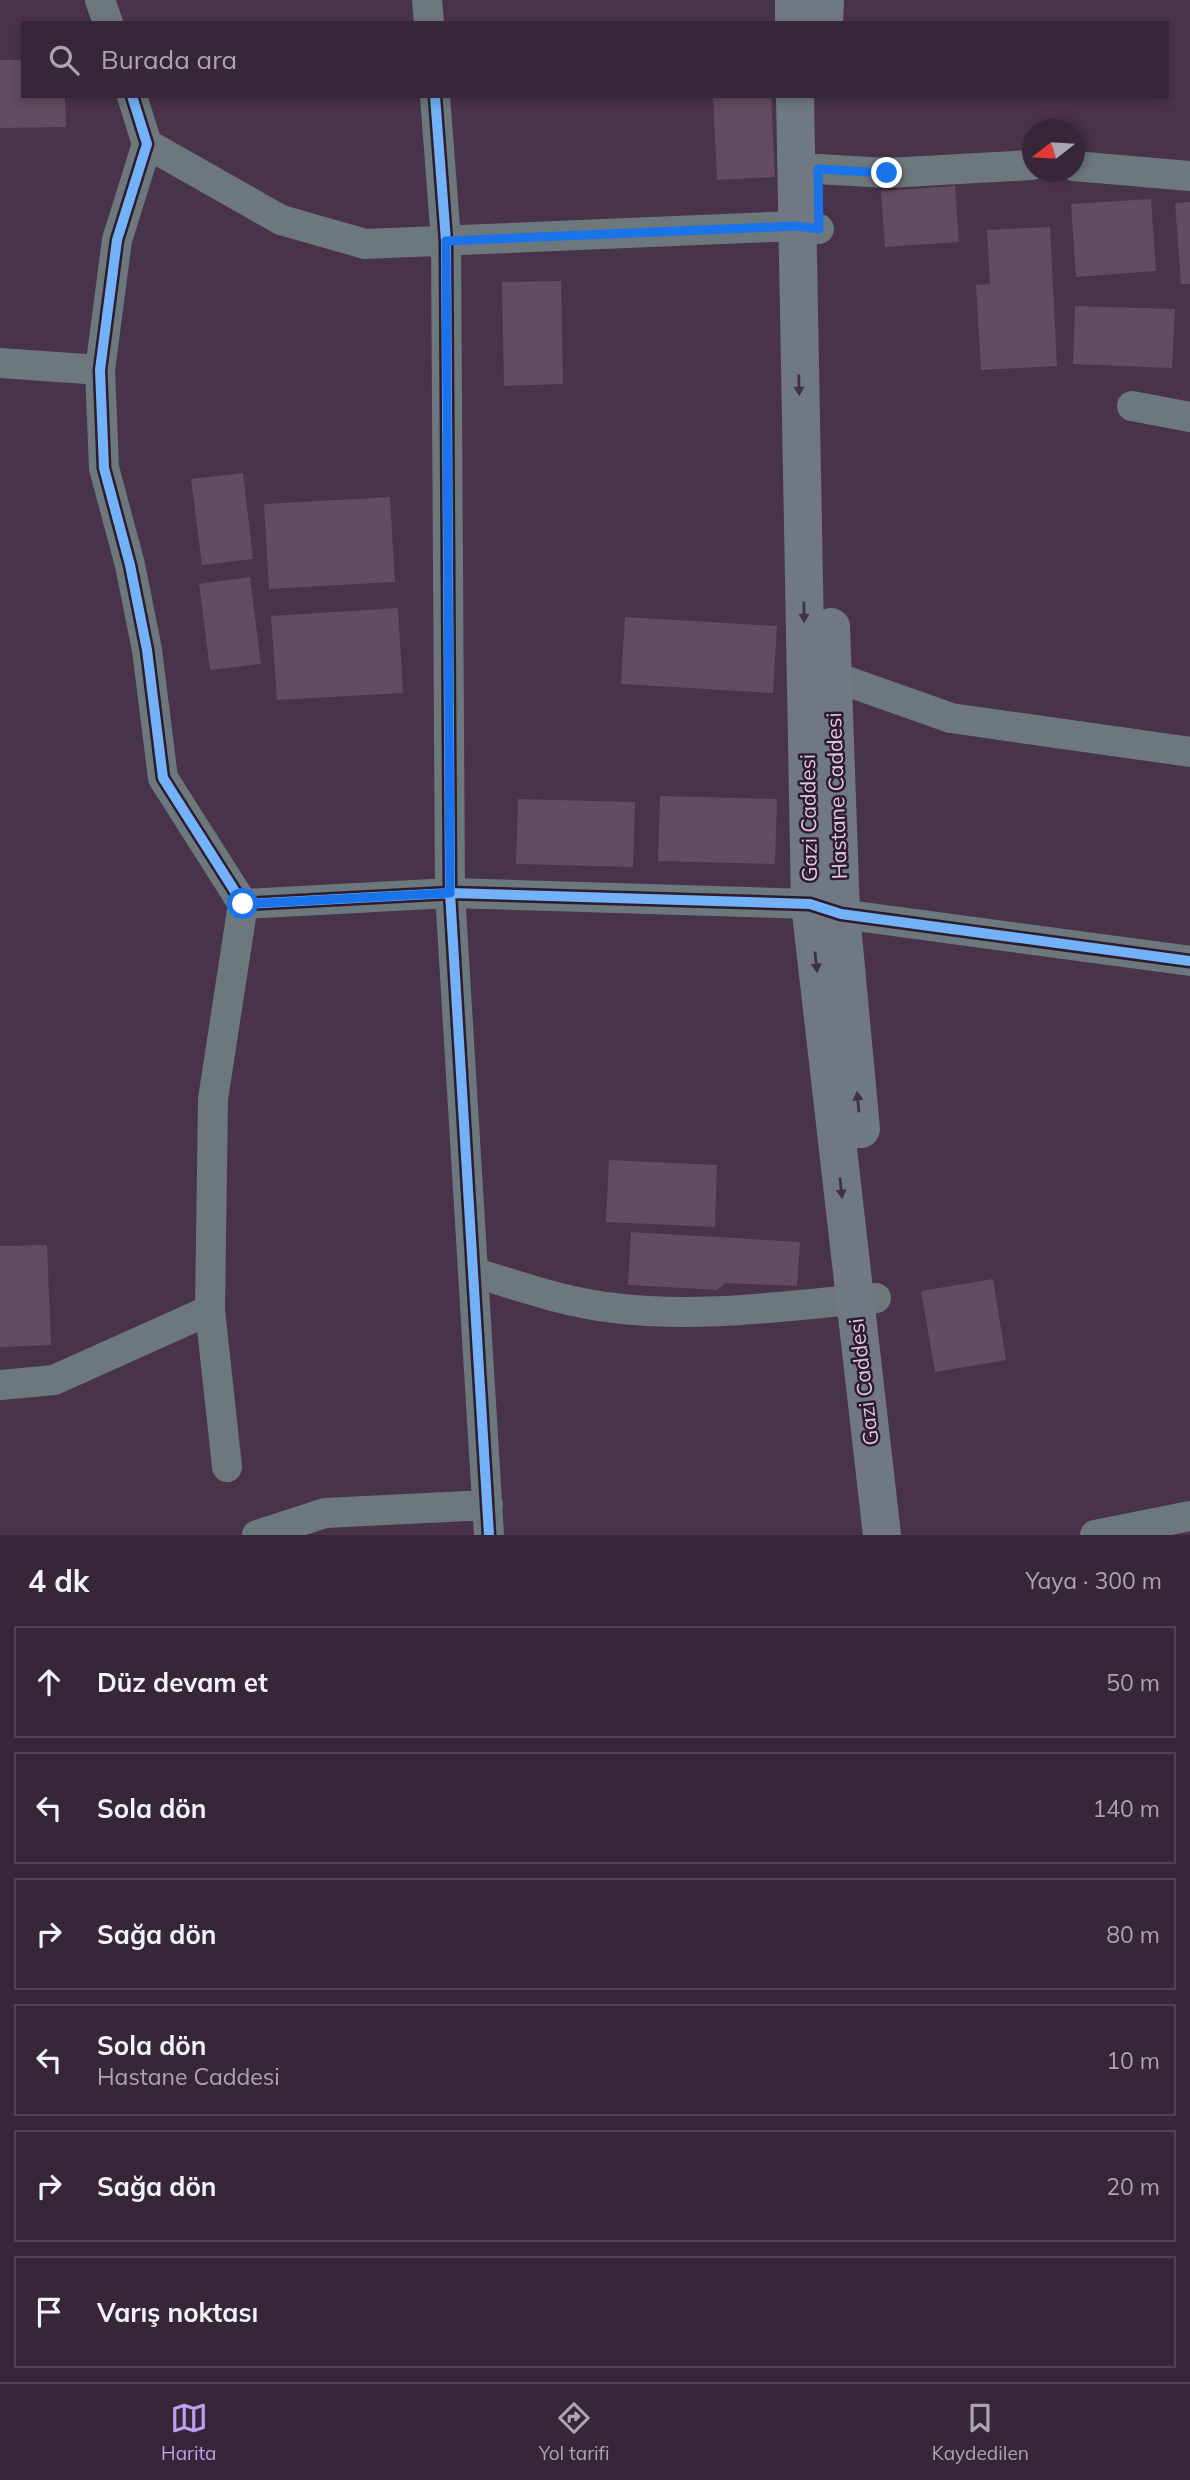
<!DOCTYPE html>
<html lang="tr">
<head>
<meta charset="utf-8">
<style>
	body { margin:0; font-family:Mulish,sans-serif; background:#3e2e40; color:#f1f3f6 }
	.compass { position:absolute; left:1022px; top:119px; width:63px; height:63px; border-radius:50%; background:#372638; box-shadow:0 4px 10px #0003; rotate:253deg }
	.stop { position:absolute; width:21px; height:21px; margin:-16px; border:5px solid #1a73e8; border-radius:50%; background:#fff }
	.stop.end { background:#1a73e8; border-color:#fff; box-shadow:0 2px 7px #0008 }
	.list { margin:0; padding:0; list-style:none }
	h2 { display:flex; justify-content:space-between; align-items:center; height:91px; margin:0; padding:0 28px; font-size:30px }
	h2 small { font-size:23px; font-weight:400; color:#aaa5ae }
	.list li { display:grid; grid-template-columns:46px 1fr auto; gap:21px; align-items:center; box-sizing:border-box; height:112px; margin:0 14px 14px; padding:0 14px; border:2px solid #514353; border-radius:0px }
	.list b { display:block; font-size:26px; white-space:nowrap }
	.list p { margin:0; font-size:23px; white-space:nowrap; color:#aaa5ae }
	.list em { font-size:23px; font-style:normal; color:#aaa5ae }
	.icon { flex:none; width:38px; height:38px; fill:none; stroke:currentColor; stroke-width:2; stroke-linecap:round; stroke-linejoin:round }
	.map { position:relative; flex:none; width:1190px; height:1535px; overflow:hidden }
	.search { position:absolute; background:#372638; box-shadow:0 4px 10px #0003; left:21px; right:21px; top:21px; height:77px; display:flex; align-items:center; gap:18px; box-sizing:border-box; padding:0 24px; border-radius:0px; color:#aaa5ae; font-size:26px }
	.sheet { height:847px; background:#372638 }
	nav { display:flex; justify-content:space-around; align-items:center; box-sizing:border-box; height:98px; border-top:2px solid #514353; background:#372638; font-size:19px; color:#aaa5ae }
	nav a { display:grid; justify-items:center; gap:4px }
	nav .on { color:#bca0f2 }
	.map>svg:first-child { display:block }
	.building { fill:#634b60 }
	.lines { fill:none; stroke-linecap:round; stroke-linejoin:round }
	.minor { stroke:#6d787d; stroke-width:30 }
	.secondary { stroke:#707981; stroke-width:38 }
	.cycleway-casing { stroke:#2d1b2e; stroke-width:15 }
	.cycleway { stroke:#73b2f8; stroke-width:10 }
	.oneway { fill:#3e3243 }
	.route { stroke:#1a73e8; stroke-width:9 }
	.labels { text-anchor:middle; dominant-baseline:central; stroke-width:5; stroke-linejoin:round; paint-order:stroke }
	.street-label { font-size:21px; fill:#e1c9e3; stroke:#2d1b2e }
</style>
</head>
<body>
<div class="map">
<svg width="1190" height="1535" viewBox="0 0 1190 1535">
	<rect width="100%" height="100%" fill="#49334a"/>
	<path class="building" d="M 0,60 L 23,60 L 23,96 L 65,96 L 66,127 L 0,128 Z
		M 713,96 L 771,96 L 775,177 L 717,180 Z
		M 955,186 L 959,242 L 885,247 L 881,191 Z
		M 1151,199 L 1156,271 L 1076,277 L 1071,204 Z
		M 1190,202 L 1190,284 L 1181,284 L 1175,203 Z
		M 1050,227 L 1057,366 L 981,370 L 976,285 L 990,284 L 987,230 Z
		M 561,281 L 563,384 L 504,386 L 502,282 Z
		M 1075,306 L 1175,309 L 1172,368 L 1073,364 Z
		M 243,473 L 253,559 L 202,565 L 191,479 Z
		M 390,497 L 395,582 L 269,589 L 264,504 Z
		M 250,577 L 261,664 L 210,670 L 199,584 Z
		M 398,608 L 403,693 L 277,700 L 271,616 Z
		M 625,617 L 777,626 L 773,693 L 621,684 Z
		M 660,796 L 777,799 L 775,864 L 658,861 Z
		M 518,799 L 635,802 L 633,867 L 516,864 Z
		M 609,1160 L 717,1165 L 715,1227 L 606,1222 Z
		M 631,1232 L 800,1242 L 797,1286 L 725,1283 L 717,1290 L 628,1285 Z
		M 47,1245 L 51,1345 L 0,1347 L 0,1246 Z
		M 993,1279 L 1006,1360 L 935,1372 L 921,1291 Z"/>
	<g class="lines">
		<path class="minor" d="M 100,0 L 108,23
			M 427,0 L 429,23
			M 132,96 L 147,144 L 117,240 L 100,370 L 104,468 L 130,565 L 147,650 L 163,778 L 243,904 L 450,893 L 810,904 L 841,914 L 1190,961
			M 435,96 L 446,241 L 450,893 L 489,1535
			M 147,144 L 281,220 L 365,244 L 795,226 L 819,229
			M 1074,166 L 1190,176
			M 818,169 L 887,173 L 1032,165
			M 0,363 L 100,370
			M 1132,406 L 1190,417
			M 832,676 L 951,718 L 1190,752
			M 473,1272 C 519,1286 566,1303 614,1308 C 702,1319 789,1305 876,1298
			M 0,1385 L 54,1380 L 210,1310
			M 227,1467 L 210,1310 L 213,1099 L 243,904
			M 257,1535 L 325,1513 L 488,1505
			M 1095,1535 L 1190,1516"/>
		<path class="secondary" d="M 794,0 L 794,23
			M 824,23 L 825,0
			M 795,96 L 810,904 L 882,1535
			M 831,627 L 841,914 L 861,1129"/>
		<defs>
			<path id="cycleway" d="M 132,96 L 147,144 L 117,240 L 100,370 L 104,468 L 130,565 L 147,650 L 163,778 L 243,904 L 450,893 L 810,904 L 841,914 L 1190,961
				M 435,96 L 446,241 L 450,893 L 489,1535"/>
		</defs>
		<use href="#cycleway" class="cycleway-casing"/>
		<use href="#cycleway" class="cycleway"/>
	</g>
	<defs><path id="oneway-solid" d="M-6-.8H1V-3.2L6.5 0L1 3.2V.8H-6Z" transform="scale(1.75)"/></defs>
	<g class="oneway">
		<use href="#oneway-solid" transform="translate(799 385) rotate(89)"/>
		<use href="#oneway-solid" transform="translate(804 612) rotate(89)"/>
		<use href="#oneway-solid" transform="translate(816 962) rotate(84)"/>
		<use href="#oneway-solid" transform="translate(858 1102) rotate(-95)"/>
		<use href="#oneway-solid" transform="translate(841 1188) rotate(84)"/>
	</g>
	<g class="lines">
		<path class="route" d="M 243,904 L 450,893 L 446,241 L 796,226 L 819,229 L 818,169 L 887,173"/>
	</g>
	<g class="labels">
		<g class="street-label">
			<text transform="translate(836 796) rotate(-92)">Hastane Caddesi</text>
			<text transform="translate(808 818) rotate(-91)">Gazi Caddesi</text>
			<text transform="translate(863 1382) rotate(-97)">Gazi Caddesi</text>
		</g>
	</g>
</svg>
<svg class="compass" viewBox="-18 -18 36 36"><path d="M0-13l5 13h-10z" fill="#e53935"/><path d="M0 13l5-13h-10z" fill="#aaa5ae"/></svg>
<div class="stop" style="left:243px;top:904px"></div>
<div class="stop end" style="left:887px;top:173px"></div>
<div class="search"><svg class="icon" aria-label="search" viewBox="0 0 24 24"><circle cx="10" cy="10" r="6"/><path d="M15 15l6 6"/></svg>Burada ara</div>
</div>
<section class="sheet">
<h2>4 dk<small>Yaya · 300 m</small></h2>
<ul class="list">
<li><svg class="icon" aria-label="ahead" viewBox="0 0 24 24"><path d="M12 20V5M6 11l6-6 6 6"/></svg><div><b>Düz devam et</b></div><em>50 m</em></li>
<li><svg class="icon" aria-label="left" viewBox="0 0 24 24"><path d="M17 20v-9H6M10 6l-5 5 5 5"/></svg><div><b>Sola dön</b></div><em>140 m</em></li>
<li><svg class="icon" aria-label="right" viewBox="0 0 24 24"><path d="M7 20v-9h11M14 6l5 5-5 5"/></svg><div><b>Sağa dön</b></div><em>80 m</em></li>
<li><svg class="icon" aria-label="left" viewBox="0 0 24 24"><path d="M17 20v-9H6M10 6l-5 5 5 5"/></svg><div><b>Sola dön</b><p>Hastane Caddesi</p></div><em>10 m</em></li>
<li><svg class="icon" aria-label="right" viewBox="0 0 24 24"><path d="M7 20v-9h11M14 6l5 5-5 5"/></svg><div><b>Sağa dön</b></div><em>20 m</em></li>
<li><svg class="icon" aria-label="arrive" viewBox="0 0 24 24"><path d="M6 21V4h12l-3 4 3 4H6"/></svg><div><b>Varış noktası</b></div></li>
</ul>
</section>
<nav>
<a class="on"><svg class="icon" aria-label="map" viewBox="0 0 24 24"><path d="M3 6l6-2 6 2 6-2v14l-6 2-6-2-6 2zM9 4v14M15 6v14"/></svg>Harita</a>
<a><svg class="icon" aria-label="directions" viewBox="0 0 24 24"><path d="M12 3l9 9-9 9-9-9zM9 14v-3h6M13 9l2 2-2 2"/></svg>Yol tarifi</a>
<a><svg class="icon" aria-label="saved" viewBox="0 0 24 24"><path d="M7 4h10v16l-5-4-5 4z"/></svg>Kaydedilen</a>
</nav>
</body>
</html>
